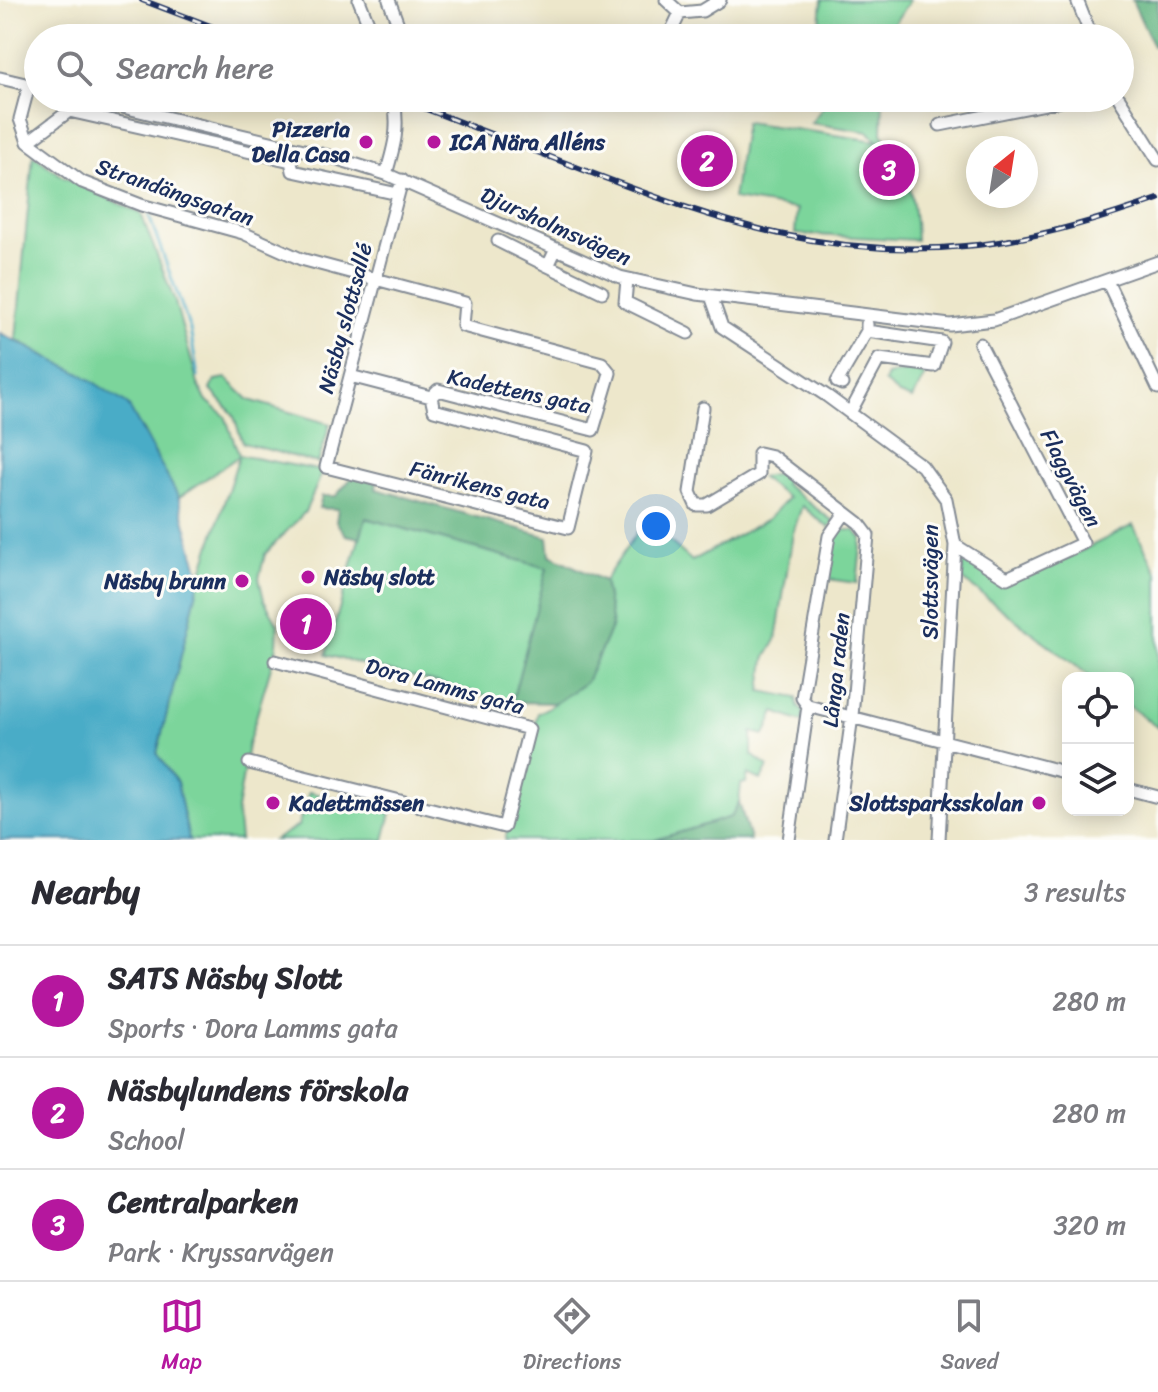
<!DOCTYPE html>
<html lang="en">
<head>
<meta charset="utf-8">
<style>
	body { margin:0; font-family:Sriracha,sans-serif; background:#f2f2f3; color:#2b2b33 }
	.controls { position:absolute; right:24px; bottom:24px; display:grid; overflow:hidden; border-radius:16px; box-shadow:0 4px 20px #0003 }
	.controls button { width:72px; height:72px; display:grid; place-items:center; padding:0; border:0; border-bottom:2px solid #e1e1e2; background:#fff; color:#2b2b33; font:40px sans-serif }
	.compass { position:absolute; left:966px; top:136px; width:72px; height:72px; border-radius:50%; background:#fff; box-shadow:0 4px 20px #0003; rotate:30deg }
	.you { position:absolute; left:656px; top:526px; width:28px; height:28px; margin:-20px; border:6px solid #fff; border-radius:50%; background:#1a73e8; box-shadow:0 0 0 12px #1a73e833 }
	.badge { display:grid; place-items:center; width:52px; height:52px; border-radius:50%; background:#b5179e; color:#fff; font-size:26px; font-weight:700 }
	.pin { position:absolute; translate:-50% -50%; border:4px solid #fff; box-shadow:0 2px 8px #0006 }
	.list { margin:0; padding:0; list-style:none }
	h2 { display:flex; justify-content:space-between; align-items:center; height:104px; margin:0; padding:0 32px; font-size:34px }
	h2 small { font-size:26px; font-weight:400; color:#7c7c81 }
	.list li { display:grid; grid-template-columns:52px 1fr auto; gap:24px; align-items:center; box-sizing:border-box; height:112px; padding:0 32px; border-top:2px solid #e1e1e2 }
	.list b { display:block; font-size:30px; white-space:nowrap }
	.list p { margin:0; font-size:26px; white-space:nowrap; color:#7c7c81 }
	.list em { font-size:26px; font-style:normal; color:#7c7c81 }
	.icon { flex:none; width:44px; height:44px; fill:none; stroke:currentColor; stroke-width:2; stroke-linecap:round; stroke-linejoin:round }
	.map { position:relative; flex:none; width:1158px; height:840px; overflow:hidden }
	.search { position:absolute; background:#fff; box-shadow:0 4px 20px #0003; left:24px; right:24px; top:24px; height:88px; display:flex; align-items:center; gap:20px; box-sizing:border-box; padding:0 28px; border-radius:44px; color:#7c7c81; font-size:30px }
	.sheet { height:440px; background:#fff }
	nav { display:flex; justify-content:space-around; align-items:center; box-sizing:border-box; height:112px; border-top:2px solid #e1e1e2; background:#fff; font-size:22px; color:#7c7c81 }
	nav a { display:grid; justify-items:center; gap:4px }
	nav .on { color:#b5179e }
	.map>svg:first-child { display:block }
	.green { fill:#7cd59b; stroke:#4c827c; stroke-width:2 }
	.forest { fill:#65b683; stroke:#407270; stroke-width:2 }
	.water { fill:#48acc7; stroke:#326e92; stroke-width:2 }
	.lines { fill:none; stroke-linecap:round; stroke-linejoin:round }
	.stream { stroke:#48acc7; stroke-width:3 }
	.minor-casing { stroke:#848b94; stroke-width:15 }
	.minor { stroke:#fff; stroke-width:11 }
	.rail-casing { stroke:#1b2f5e; stroke-width:6 }
	.rail { stroke:#fdfcf7; stroke-width:3; stroke-dasharray:9; stroke-linecap:butt }
	.poi-dot { fill:#b5179e; stroke:#fdfcf7; stroke-width:3 }
	.labels { text-anchor:middle; dominant-baseline:central; stroke-width:6; stroke-linejoin:round; paint-order:stroke }
	.poi-label { font-size:22px; font-weight:bold; fill:#1b2f5e; stroke:#fdfcf7; text-anchor:end }
	.street-label { font-size:22px; fill:#1b2f5e; stroke:#fdfcf7 }
</style>
</head>
<body>
<div class="map">
<svg width="1158" height="840" viewBox="0 0 1158 840">
	<rect width="100%" height="100%" fill="#fdfcf7"/>
	<filter id="ink" filterUnits="userSpaceOnUse"><feTurbulence type="fractalNoise" baseFrequency=".0125" numOctaves="2"/><feDisplacementMap in="SourceGraphic" scale="16" xChannelSelector="R" yChannelSelector="G"/><feConvolveMatrix kernelMatrix="1 2 1 2 8 2 1 2 1" color-interpolation-filters="sRGB"/></filter>
	<filter id="wash" filterUnits="userSpaceOnUse"><feTurbulence type="fractalNoise" baseFrequency=".006" numOctaves="4" result="noise"/><feDisplacementMap in="SourceGraphic" scale="32" xChannelSelector="R" yChannelSelector="G"/><feGaussianBlur stdDeviation="1.8" result="paint"/><feColorMatrix in="noise" values="0 0 0 0 0 0 0 0 0 0 0 0 0 0 0 0 0 1.4 0 .05"/><feComposite in="paint" operator="in"/></filter>
	<g filter="url(#wash)">
		<rect width="100%" height="100%" fill="#ede7cb"/>
		<path class="green" d="M 822,0 L 910,0 L 884,38 L 819,38 Z
			M 830,98 L 883,98 L 882,133 C 908,164 915,201 916,240 L 795,234 L 797,209 L 733,199 L 745,122 L 877,141 L 869,132 L 811,123 Z
			M 33,155 L 63,177 L 141,214 L 175,302 L 198,384 L 206,400 L 225,416 L 239,455 L 323,471 L 305,512 L 265,554 L 259,578 L 264,600 L 278,624 L 277,646 L 248,745 L 237,810 L 240,840 L 189,840 L 177,783 L 157,753 L 200,578 L 239,456 L 178,498 L 142,428 L 102,388 L 16,339 Z
			M 914,370 L 925,376 L 912,399 L 899,394 L 884,382 L 887,375 Z
			M 226,378 L 249,400 L 330,424 L 318,463 L 243,443 L 233,414 L 210,389 L 215,380 Z
			M 785,473 L 789,476 L 784,484 L 834,522 L 829,528 L 802,506 L 793,533 L 776,640 L 765,659 L 761,691 L 797,698 L 798,707 L 804,712 L 802,722 L 775,712 L 765,735 L 752,732 L 752,755 L 768,767 L 761,780 L 748,774 L 746,783 L 741,784 L 739,802 L 731,817 L 655,840 L 505,840 L 538,713 L 556,703 L 612,626 L 604,581 L 646,520 L 692,561 L 768,519 L 788,498 L 760,477 Z
			M 365,518 L 548,568 L 512,702 L 326,655 Z
			M 1133,525 L 1158,574 L 1158,728 L 1128,705 L 1128,678 L 1092,678 L 962,579 L 964,555 L 1004,580 L 1035,574 Z
			M 839,530 L 854,530 L 862,538 L 857,583 L 827,579 L 833,538 Z
			M 309,792 L 391,813 L 384,840 L 274,840 L 298,826 Z"/>
		<path class="forest" d="M 1132,0 L 1158,0 L 1158,44 L 1153,46 Z
			M 353,476 L 377,482 L 376,489 L 548,537 L 550,555 L 604,581 L 612,626 L 586,682 L 556,703 L 512,702 L 547,568 L 366,518 L 360,538 L 346,535 L 336,522 L 338,509 L 319,508 L 322,496 L 336,496 Z
			M 739,802 L 750,840 L 655,840 L 731,817 Z"/>
		<path class="water" d="M 0,333 L 83,375 L 128,405 L 178,496 L 200,578 L 157,753 L 177,783 L 189,840 L 0,840 Z"/>
		<g class="lines">
			<path class="stream" d="M 149,216 L 190,329 L 198,377"/>
		</g>
	</g>
	<g filter="url(#ink)">
		<g class="lines">
			<defs>
				<path id="minor" d="M 359,0 L 374,38
					M 389,0 L 403,38
					M 666,0 L 680,13
					M 1077,0 L 1092,38
					M 467,38 L 486,38
					M 668,38 L 680,13 L 702,11 L 720,0
					M 0,78 L 38,87
					M 29,85 L 20,119 L 28,142 L 82,182 L 141,205 L 243,233 L 301,259 L 465,303 L 463,326 L 602,363 L 610,373 L 593,430 L 438,390 L 431,397 L 350,376
					M 85,98 L 325,155 L 386,174 L 620,277 L 697,294 L 950,325 L 994,320 L 1158,262
					M 1119,98 L 1158,160
					M 940,125 L 1076,98
					M 28,142 L 69,111 L 291,161 L 293,171 L 398,194
					M 386,174 C 395,144 399,129 394,98
					M 402,180 L 326,467 L 568,528 L 587,451 L 434,410 L 431,397
					M 498,241 L 548,266
					M 556,249 L 548,266 L 602,292
					M 627,280 L 625,302 L 688,333
					M 1107,281 L 1158,388
					M 711,296 L 722,327 L 827,396 L 922,466 L 946,499 L 955,545 L 939,840
					M 842,384 L 837,382 L 867,331 L 867,324
					M 703,408 L 690,492 L 696,505 L 707,505 L 759,474 L 759,453 L 772,456 L 859,523 L 868,535 L 852,716 L 835,840
					M 850,413 L 879,359 L 934,366 L 942,342 L 867,331
					M 955,545 L 1007,578 L 1083,543 L 980,344
					M 808,706 L 1068,773
					M 249,763 L 504,827 L 529,729 L 275,661
					M 1128,789 L 1158,797
					M 789,840 L 808,706 L 802,698 L 829,536 L 845,513"/>
			</defs>
			<use href="#minor" class="minor-casing"/>
			<use href="#minor" class="minor"/>
			<defs>
				<path id="rail" d="M 142,0 L 242,38
					M 398,98 C 461,123 525,147 589,172 C 723,223 830,261 977,245 C 1039,238 1099,220 1158,199"/>
			</defs>
			<use href="#rail" class="rail-casing"/>
			<use href="#rail" class="rail"/>
		</g>
	</g>
	<g class="poi-dot">
		<circle cx="366" cy="142" r="8"/>
		<circle cx="434" cy="142" r="8"/>
		<circle cx="308" cy="577" r="8"/>
		<circle cx="242" cy="581" r="8"/>
		<circle cx="273" cy="803" r="8"/>
		<circle cx="1039" cy="803" r="8"/>
	</g>
	<g class="labels">
		<g class="poi-label">
			<text x="350" y="129">Pizzeria<tspan x="350" dy="25">Della Casa</tspan></text>
			<text x="450" y="142" text-anchor="start">ICA Nära Alléns</text>
			<text x="324" y="577" text-anchor="start">Näsby slott</text>
			<text x="226" y="581">Näsby brunn</text>
			<text x="289" y="803" text-anchor="start">Kadettmässen</text>
			<text x="1023" y="803">Slottsparksskolan</text>
		</g>
		<g class="street-label">
			<text transform="translate(175 192) rotate(19)">Strandängsgatan</text>
			<text transform="translate(556 226) rotate(24)">Djursholmsvägen</text>
			<text transform="translate(345 318) rotate(-75)">Näsby slottsallé</text>
			<text transform="translate(519 391) rotate(12)">Kadettens gata</text>
			<text transform="translate(1071 478) rotate(63)">Flaggvägen</text>
			<text transform="translate(480 485) rotate(14)">Fänrikens gata</text>
			<text transform="translate(930 582) rotate(-90)">Slottsvägen</text>
			<text transform="translate(836 670) rotate(-84)">Långa raden</text>
			<text transform="translate(445 686) rotate(15)">Dora Lamms gata</text>
		</g>
	</g>
</svg>
<div class="controls">
<button><svg class="icon" aria-label="locate" viewBox="0 0 24 24"><circle cx="12" cy="12" r="6"/><path d="M12 2v4M12 18v4M2 12h4M18 12h4"/></svg></button>
<button><svg class="icon" aria-label="layers" viewBox="0 0 24 24"><path d="M12 4l9 5-9 5-9-5zM3 14l9 5 9-5"/></svg></button>
</div>
<svg class="compass" viewBox="-18 -18 36 36"><path d="M0-13l5 13h-10z" fill="#e53935"/><path d="M0 13l5-13h-10z" fill="#7c7c81"/></svg>
<div class="you"></div>
<div class="pin badge" style="left:306px;top:624px">1</div>
<div class="pin badge" style="left:707px;top:161px">2</div>
<div class="pin badge" style="left:889px;top:170px">3</div>
<div class="search"><svg class="icon" aria-label="search" viewBox="0 0 24 24"><circle cx="10" cy="10" r="6"/><path d="M15 15l6 6"/></svg>Search here</div>
</div>
<section class="sheet">
<h2>Nearby<small>3 results</small></h2>
<ul class="list">
<li><span class="badge">1</span><div><b>SATS Näsby Slott</b><p>Sports · Dora Lamms gata</p></div><em>280 m</em></li>
<li><span class="badge">2</span><div><b>Näsbylundens förskola</b><p>School</p></div><em>280 m</em></li>
<li><span class="badge">3</span><div><b>Centralparken</b><p>Park · Kryssarvägen</p></div><em>320 m</em></li>
</ul>
</section>
<nav>
<a class="on"><svg class="icon" aria-label="map" viewBox="0 0 24 24"><path d="M3 6l6-2 6 2 6-2v14l-6 2-6-2-6 2zM9 4v14M15 6v14"/></svg>Map</a>
<a><svg class="icon" aria-label="directions" viewBox="0 0 24 24"><path d="M12 3l9 9-9 9-9-9zM9 14v-3h6M13 9l2 2-2 2"/></svg>Directions</a>
<a><svg class="icon" aria-label="saved" viewBox="0 0 24 24"><path d="M7 4h10v16l-5-4-5 4z"/></svg>Saved</a>
</nav>
</body>
</html>
